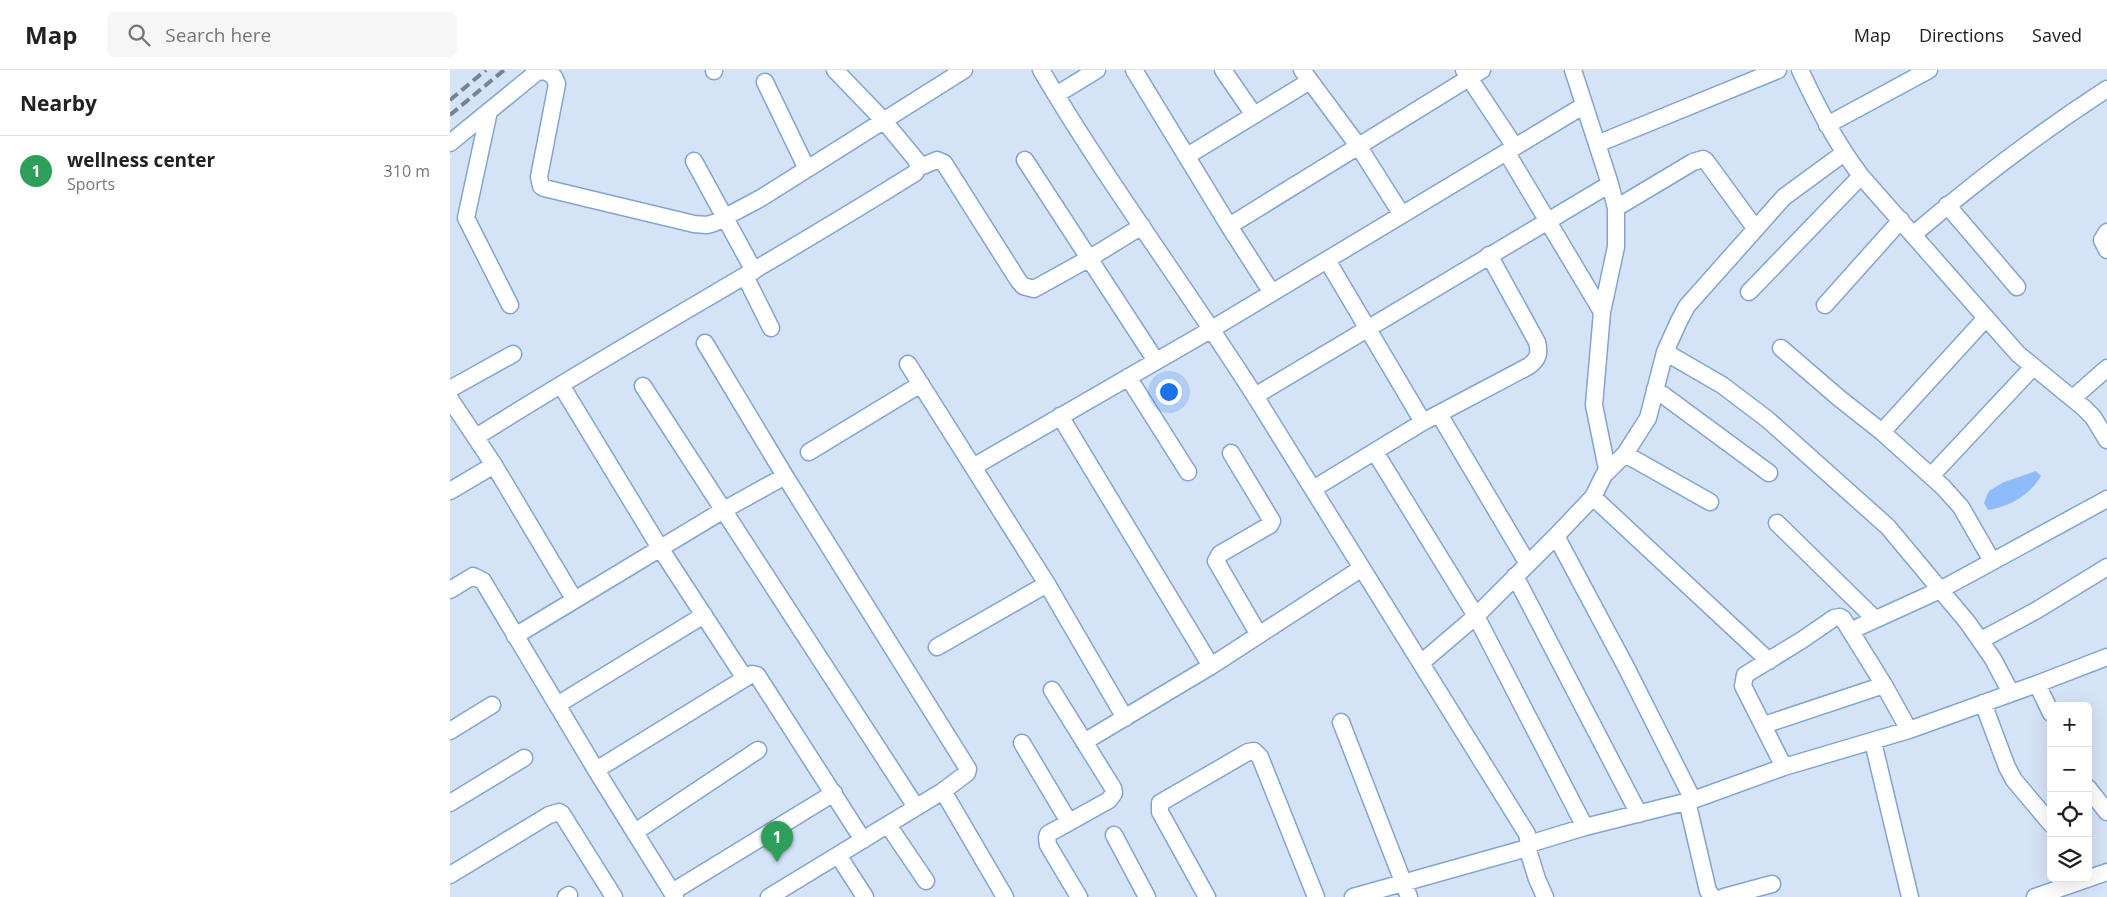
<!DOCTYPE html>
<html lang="en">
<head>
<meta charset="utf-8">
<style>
	body { margin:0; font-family:"Open Sans",sans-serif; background:#f6f6f6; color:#222 }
	.controls { position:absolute; right:15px; bottom:15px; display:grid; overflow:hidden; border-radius:8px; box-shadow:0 5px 20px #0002 }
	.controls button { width:45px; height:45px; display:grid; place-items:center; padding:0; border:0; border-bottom:1px solid #e0e0e0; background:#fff; color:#222; font:25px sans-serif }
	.you { position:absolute; left:718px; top:321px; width:18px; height:18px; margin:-12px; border:4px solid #fff; border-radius:50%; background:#1a73e8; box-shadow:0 0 0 8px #1a73e833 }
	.badge { display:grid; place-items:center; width:32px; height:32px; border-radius:50%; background:#986a1a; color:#fff; font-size:16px; font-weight:700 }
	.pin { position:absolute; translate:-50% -41px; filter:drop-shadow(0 1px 2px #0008) }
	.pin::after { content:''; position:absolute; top:26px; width:18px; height:15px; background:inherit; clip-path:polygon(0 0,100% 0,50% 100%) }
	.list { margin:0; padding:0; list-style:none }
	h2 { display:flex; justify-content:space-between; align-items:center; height:65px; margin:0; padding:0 20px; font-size:21px }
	h2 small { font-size:16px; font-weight:400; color:#767676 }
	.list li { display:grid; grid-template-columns:32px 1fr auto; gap:15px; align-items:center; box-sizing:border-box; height:70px; padding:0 20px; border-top:1px solid #e0e0e0 }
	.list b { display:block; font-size:19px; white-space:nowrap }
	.list p { margin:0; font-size:16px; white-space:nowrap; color:#767676 }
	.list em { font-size:16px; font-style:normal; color:#767676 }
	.icon { flex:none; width:28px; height:28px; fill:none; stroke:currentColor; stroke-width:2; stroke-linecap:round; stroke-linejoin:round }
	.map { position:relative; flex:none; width:1657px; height:827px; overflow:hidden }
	header { display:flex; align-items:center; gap:30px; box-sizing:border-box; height:70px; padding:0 25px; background:#fff; border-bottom:1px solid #e0e0e0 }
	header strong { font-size:24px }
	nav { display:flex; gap:28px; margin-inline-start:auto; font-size:18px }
	.search { width:350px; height:45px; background:#f6f6f6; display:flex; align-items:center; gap:12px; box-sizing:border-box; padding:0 18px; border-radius:8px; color:#767676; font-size:19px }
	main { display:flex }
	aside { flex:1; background:#fff }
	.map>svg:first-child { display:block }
	.water { fill:#8ebcfa }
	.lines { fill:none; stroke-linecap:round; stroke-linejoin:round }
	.minor-casing { stroke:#83a4d1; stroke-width:19 }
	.minor { stroke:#fff; stroke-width:16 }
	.rail { stroke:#758395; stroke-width:4; stroke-dasharray:10 5; stroke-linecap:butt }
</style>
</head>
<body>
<header>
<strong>Map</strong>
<div class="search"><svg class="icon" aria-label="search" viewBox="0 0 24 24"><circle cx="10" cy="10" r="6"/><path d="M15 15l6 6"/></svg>Search here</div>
<nav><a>Map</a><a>Directions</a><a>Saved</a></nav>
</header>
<main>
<aside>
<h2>Nearby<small></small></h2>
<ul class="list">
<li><span class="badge" style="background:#2e9e5b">1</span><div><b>wellness center</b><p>Sports</p></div><em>310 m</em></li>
</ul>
</aside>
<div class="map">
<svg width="1657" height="827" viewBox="0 0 1657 827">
	<rect width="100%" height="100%" fill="#d5e3f6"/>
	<path class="water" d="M 1586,401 L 1591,406 C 1580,425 1559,437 1538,440 L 1534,433 L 1539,421 L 1554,412 Z"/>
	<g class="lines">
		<defs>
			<path id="minor" d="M 264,0 L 264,1
				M 591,0 C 657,112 735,216 805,326 L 1077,764 L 1079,774 L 1074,779 L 903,827
				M 684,0 L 779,156 L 822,223
				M 773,0 L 804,45
				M 852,0 L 909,77 L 952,145
				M 1014,0 L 1065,77
				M 1350,0 C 1368,38 1386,73 1411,106 L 1568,284 L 1634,338 L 1643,347 L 1657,370
				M 315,12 L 357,99
				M 606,25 L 647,0
				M 39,41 L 16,148 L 60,235
				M 1377,55 L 1479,0
				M 0,73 L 87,2 L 96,1 L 104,7 L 107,14 L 89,107 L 91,116 L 94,118 L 244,154 L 257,155 L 264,153 L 311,128 L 514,0
				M 1147,74 L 1328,0
				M 1057,83 L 1152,242
				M 737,86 L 860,11
				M 575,90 L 706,291
				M 244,91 L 304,201
				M 468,98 L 487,90 L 494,93 L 568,210 L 573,216 L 584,219 L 640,188 L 692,156
				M 1497,135 L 1567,217
				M 1166,138 L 1243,92 L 1253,89 L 1256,91 L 1305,158
				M 779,156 L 1032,0
				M 1657,162 L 1652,170 L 1657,180
				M 1464,164 C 1526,111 1589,63 1657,19
				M 877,190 L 973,352
				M 295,206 L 321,258
				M 1299,222 L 1411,106
				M 1375,235 L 1451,150
				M 255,273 L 335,406 L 518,699 L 517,703 L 493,721 L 319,827
				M 1331,278 L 1389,328 L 1432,362 L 1493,417 L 1511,437 L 1542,491
				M 1215,282 L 1272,315 L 1317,349 L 1438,457 L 1518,553 L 1543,589 L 1561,623
				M 458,294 L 597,514 L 675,648
				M 678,307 L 738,402
				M 111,315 L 210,478 L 294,607
				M 193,316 L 466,737
				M 0,319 L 63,284
				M 1205,319 L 1319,403
				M 805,326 L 1160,114
				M 1623,328 L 1657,298
				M 0,329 L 44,395 L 124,529
				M 989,344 L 1078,494
				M 610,346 L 761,596
				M 1432,362 L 1536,248
				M 26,367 C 170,276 320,194 465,103 L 468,98 L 467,91 L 434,51 L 385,0
				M 359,382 L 471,314
				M 925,382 L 1026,546 L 1135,757
				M 781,383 L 822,451 L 820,455 L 770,484 L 766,491 L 809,565
				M 1175,384 L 1260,432
				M 523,397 L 762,259 L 1133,36
				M 1156,403 L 1175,384 L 1198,348 L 1215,282 L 1229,251 L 1237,236 L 1334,127 L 1394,83
				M 1481,406 L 1583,297
				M 863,419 L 973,352 L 1079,296 C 1088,289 1090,284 1087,272 L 1039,185
				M 0,421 L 44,395
				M 1143,427 L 1319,591
				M 1327,453 L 1425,549
				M 1106,466 L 1176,597 L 1243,730
				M 1065,506 L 1189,744
				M 0,520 L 23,506 L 33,511 L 146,700 L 225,827
				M 1400,561 L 1490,520 L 1657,429
				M 65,566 L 272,441 L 335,406
				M 1531,570 L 1587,540 L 1657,497
				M 487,577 L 597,514
				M 971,593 L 1026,546 L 1106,466 L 1143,427 L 1157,399 L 1144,335 L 1152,242 L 1166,177 L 1166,138 L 1160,114 L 1123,0
				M 1587,614 L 1601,643
				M 602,620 L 663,718 L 664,723 L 659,730 L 598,764 L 597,768 L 598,775 L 629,827
				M 1533,633 L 1557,697 L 1564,710 L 1601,754
				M 107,635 L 254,545
				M 891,652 L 959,827
				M 1314,655 L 1434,615
				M 0,661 L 42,635
				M 634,672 L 761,596 L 912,498
				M 1423,672 L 1460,827
				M 572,673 L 619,752
				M 1334,697 L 1293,616 L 1295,605 L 1352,570 L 1384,548 L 1390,547 L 1393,549 L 1434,615 L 1459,660
				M 146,700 L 302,604 L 307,605 L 413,770
				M 1638,718 L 1657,742
				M 493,721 L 555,827
				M 1237,731 L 1258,821 L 1263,827
				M 0,733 L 74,688
				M 438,755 L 476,811
				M 185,762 L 308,680
				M 664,765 L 697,827
				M 1079,774 L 1135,757 L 1243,730 L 1334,697 L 1459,660 L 1587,614 L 1657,587
				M 1077,777 L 1087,809 L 1095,827
				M 388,785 L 415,827
				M 0,805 L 99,745 L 109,742 L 112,744 L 164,827
				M 222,822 L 384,723
				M 116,827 L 119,825
				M 757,827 L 710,742 L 710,733 L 798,682 L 804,681 L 810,687 L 866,827
				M 1274,827 L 1322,814
				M 1585,827 L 1657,802"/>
		</defs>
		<use href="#minor" class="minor-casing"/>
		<use href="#minor" class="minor"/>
		<path class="rail" d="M 0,30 L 36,0
			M 0,45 L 54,0"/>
	</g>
</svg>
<div class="controls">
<button>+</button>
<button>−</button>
<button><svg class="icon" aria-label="locate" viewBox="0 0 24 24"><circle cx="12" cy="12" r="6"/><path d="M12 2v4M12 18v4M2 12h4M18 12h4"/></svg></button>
<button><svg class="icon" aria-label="layers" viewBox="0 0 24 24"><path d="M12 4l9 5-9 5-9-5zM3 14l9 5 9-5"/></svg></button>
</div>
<div class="you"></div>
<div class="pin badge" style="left:327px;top:792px;background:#2e9e5b">1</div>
</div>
</main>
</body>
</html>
